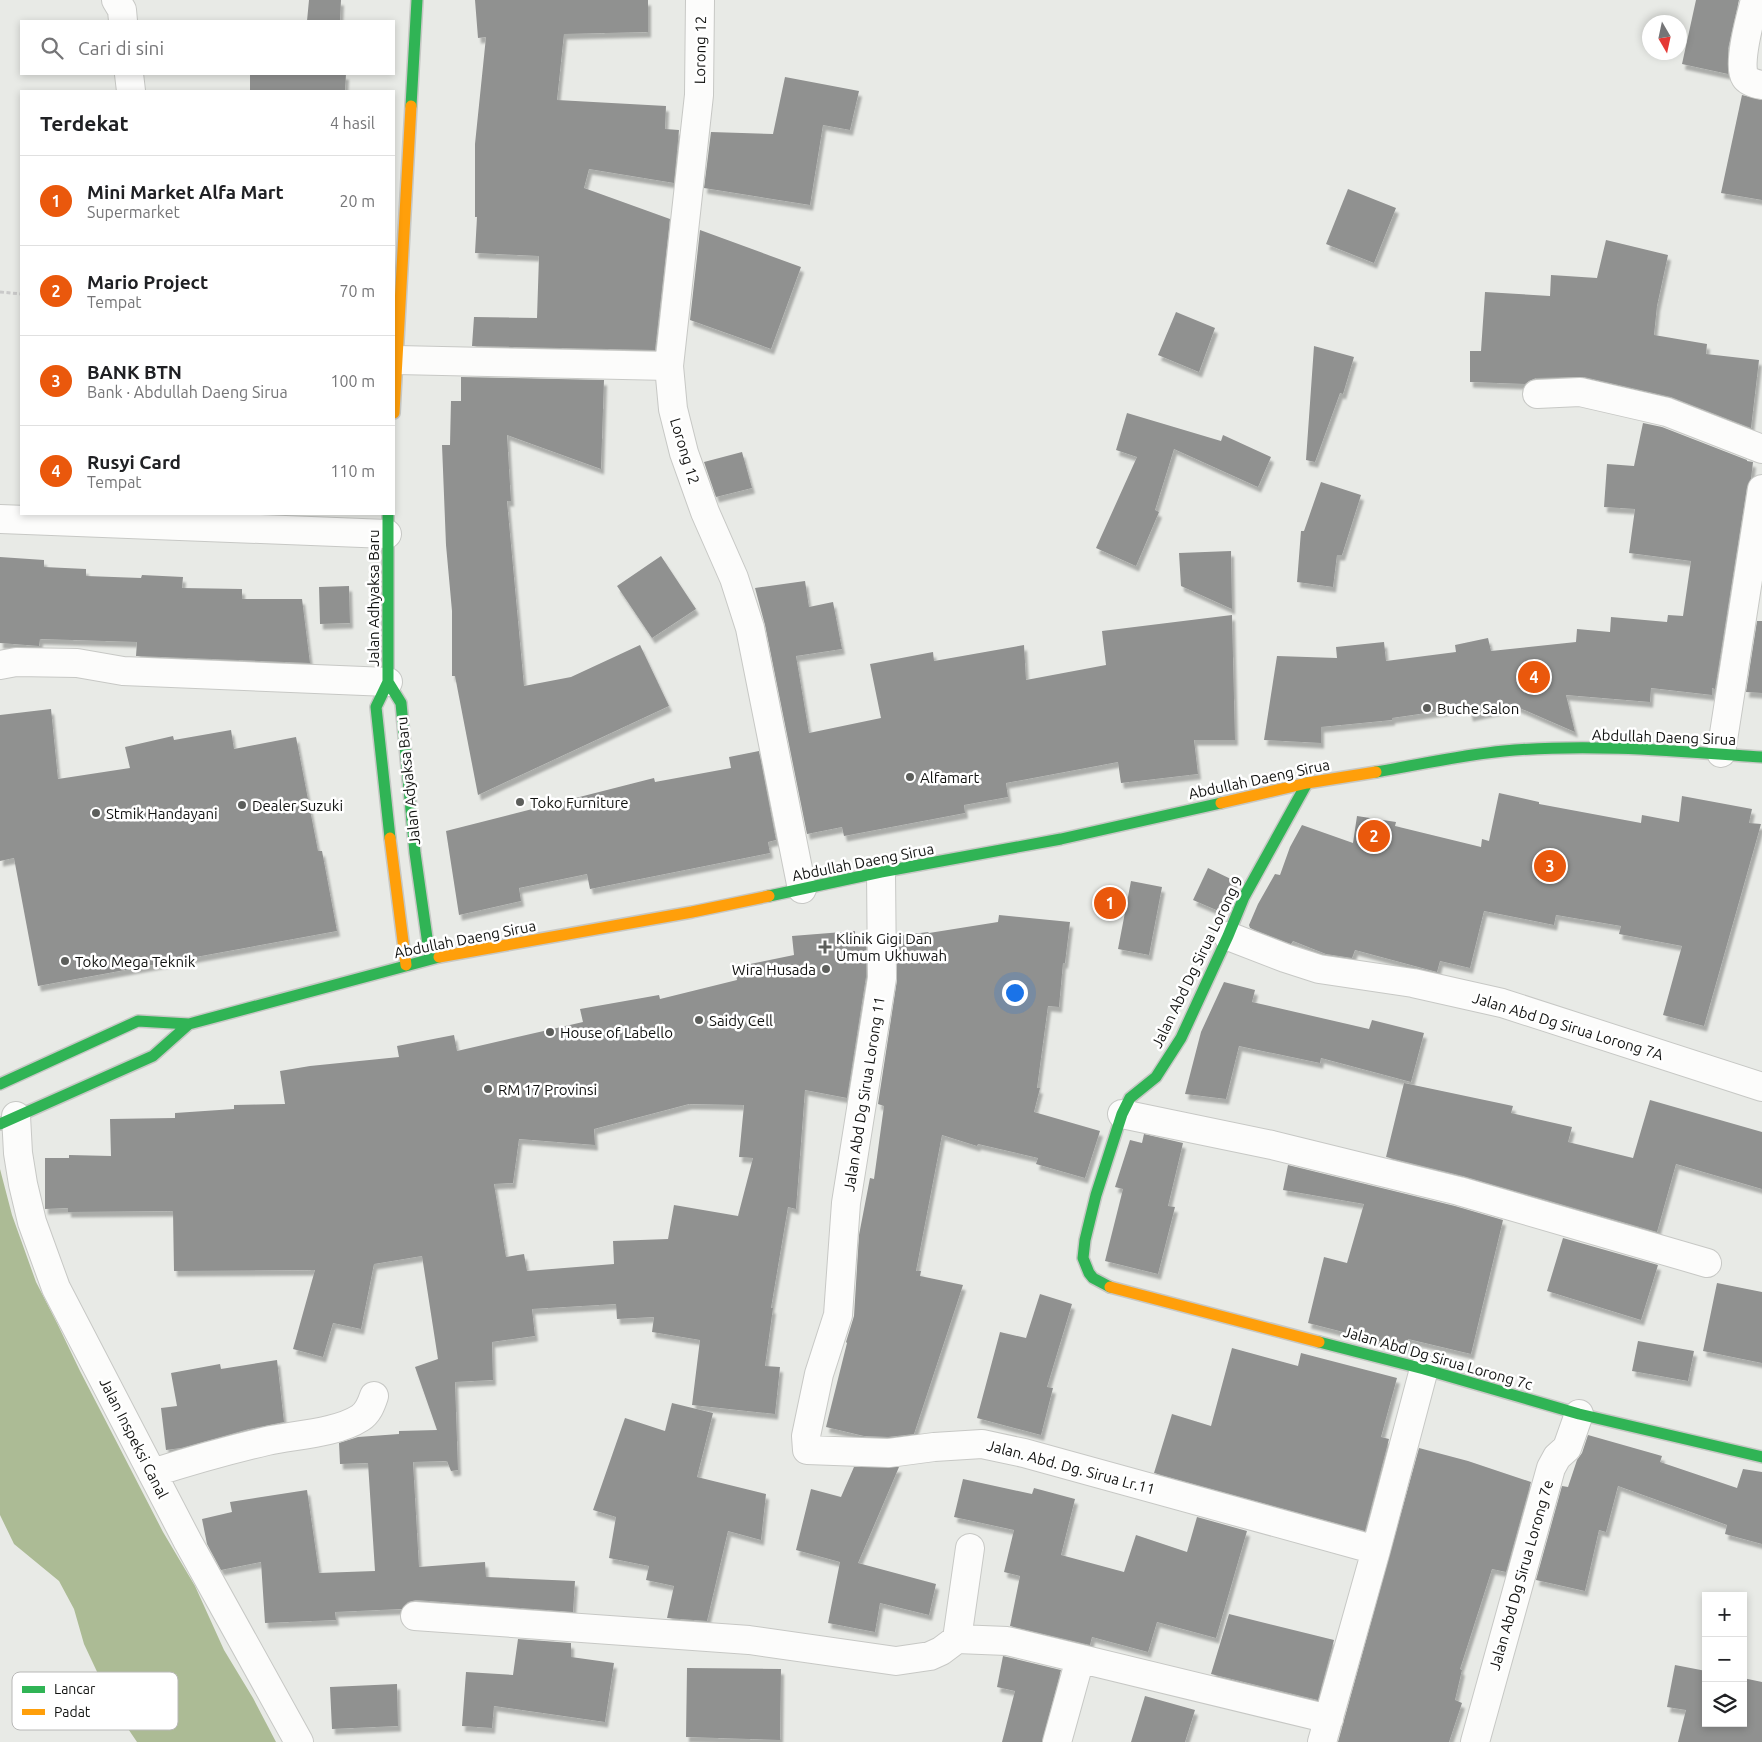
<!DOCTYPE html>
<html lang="id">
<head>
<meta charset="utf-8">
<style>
	body { margin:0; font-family:Ubuntu,sans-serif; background:#f2f2f2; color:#202124 }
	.controls { position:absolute; right:15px; bottom:15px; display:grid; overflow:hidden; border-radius:0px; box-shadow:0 2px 8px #0003 }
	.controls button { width:45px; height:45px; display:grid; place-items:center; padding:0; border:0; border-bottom:1px solid #e0e0e0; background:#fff; color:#202124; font:25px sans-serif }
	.compass { position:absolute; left:1642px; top:15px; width:45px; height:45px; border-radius:50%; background:#fff; box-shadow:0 2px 8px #0003; rotate:171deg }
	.you { position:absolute; left:1014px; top:992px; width:18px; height:18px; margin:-12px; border:4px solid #fff; border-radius:50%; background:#1a73e8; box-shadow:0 0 0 8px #1a73e833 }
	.badge { display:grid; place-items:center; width:32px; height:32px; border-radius:50%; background:#ea580c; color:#fff; font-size:16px; font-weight:700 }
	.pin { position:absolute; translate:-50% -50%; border:2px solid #fff; box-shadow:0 1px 5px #0006 }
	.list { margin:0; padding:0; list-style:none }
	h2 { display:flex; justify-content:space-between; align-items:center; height:65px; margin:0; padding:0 20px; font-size:21px }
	h2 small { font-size:16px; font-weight:400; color:#757577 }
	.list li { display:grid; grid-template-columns:32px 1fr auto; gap:15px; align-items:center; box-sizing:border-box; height:90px; padding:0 20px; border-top:1px solid #e0e0e0 }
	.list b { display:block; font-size:19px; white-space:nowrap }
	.list p { margin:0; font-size:16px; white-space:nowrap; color:#757577 }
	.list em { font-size:16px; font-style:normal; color:#757577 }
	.icon { flex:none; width:28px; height:28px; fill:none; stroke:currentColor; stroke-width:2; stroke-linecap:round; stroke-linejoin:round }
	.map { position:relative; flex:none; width:1762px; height:1742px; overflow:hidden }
	.search { position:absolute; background:#fff; box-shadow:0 2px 8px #0003; left:20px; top:20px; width:375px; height:55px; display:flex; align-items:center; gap:12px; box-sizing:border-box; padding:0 18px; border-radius:0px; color:#757577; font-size:19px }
	.panel { position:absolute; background:#fff; box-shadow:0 2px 8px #0003; left:20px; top:90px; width:375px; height:425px; border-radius:0px }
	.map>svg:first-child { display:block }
	.water { fill:#acbb95 }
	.building { fill:#909190; fill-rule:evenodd; filter:url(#shadow) }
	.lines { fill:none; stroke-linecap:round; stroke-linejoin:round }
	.street-casing { stroke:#c7c8c5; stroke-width:30 }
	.fast-casing { stroke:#c7c8c5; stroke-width:14 }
	.slow-casing { stroke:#c7c8c5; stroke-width:14 }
	.path { stroke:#c9c9c9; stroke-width:3; stroke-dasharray:4 2.5; stroke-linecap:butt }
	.street { stroke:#fcfcfb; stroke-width:28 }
	.fast { stroke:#30b455; stroke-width:11 }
	.slow { stroke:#ff9f0a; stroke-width:11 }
	.poi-dot { fill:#5c5e5b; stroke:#fff; stroke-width:2 }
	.labels { text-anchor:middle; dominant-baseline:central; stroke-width:5; stroke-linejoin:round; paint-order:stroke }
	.street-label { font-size:15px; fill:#111210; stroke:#fff }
	.poi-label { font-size:15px; fill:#111210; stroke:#fff; text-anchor:start }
	.key { fill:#fff; stroke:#b8b8b7; stroke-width:1 }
	.key-label { font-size:14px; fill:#111210 }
</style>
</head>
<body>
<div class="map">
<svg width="1762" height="1742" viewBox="0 0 1762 1742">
	<defs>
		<filter id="shadow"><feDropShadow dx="3" dy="5.5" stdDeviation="1" flood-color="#0004"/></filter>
	</defs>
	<rect width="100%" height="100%" fill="#e8eae6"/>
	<path class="water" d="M 0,1169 L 12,1215 L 36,1282 L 57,1323 L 80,1371 L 163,1532 L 195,1586 L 224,1650 L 253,1698 L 276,1742 L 137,1742 L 114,1708 L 84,1644 L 74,1609 L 59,1581 L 14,1544 L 0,1515 Z"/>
	<path class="building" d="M 309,0 L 341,0 L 340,21 L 307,21 Z
		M 475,0 L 648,0 L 648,32 L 564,34 L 557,100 L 666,106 L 665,129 L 679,130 L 674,183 L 589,169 L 584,188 L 670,219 L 655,350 L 472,346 L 474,317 L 537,318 L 539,256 L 475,253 L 477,217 L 475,217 L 475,144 L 486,37 L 478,38 Z
		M 1696,0 L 1739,0 L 1728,49 L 1728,74 L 1682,64 Z
		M 250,74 L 346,74 L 345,91 L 250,91 Z
		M 785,77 L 859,91 L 850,130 L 823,125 L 810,205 L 704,188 L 711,132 L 773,134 Z
		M 1742,95 L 1762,100 L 1762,200 L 1721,193 Z
		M 1348,189 L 1396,208 L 1374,263 L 1326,244 Z
		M 700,230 L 801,267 L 771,349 L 690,320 Z
		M 1606,240 L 1668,255 L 1657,306 L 1654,335 L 1707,344 L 1706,354 L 1759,360 L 1751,428 L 1671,397 L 1584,377 L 1536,378 L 1529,381 L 1525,384 L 1470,382 L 1470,351 L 1481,351 L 1485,292 L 1550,296 L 1551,275 L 1597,278 Z
		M 1176,312 L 1215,328 L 1199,372 L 1158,355 Z
		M 1314,346 L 1354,357 L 1343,394 L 1340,393 L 1315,462 L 1306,460 Z
		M 461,377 L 604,380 L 601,469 L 507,435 L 511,501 L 507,501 L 524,686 L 571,677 L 640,645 L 669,706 L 478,795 L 455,676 L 452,676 L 452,611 L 446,545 L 442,445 L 450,445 L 451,401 L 461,401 Z
		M 1127,413 L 1221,441 L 1223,435 L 1271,457 L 1258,487 L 1174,449 L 1155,510 L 1159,512 L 1136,566 L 1096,548 L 1137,457 L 1116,450 Z
		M 1643,423 L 1662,427 L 1747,460 L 1747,461 L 1753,462 L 1751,479 L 1747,487 L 1715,689 L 1712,688 L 1712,695 L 1651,688 L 1650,702 L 1566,695 L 1575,732 L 1515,706 L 1470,716 L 1468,707 L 1392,718 L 1392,720 L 1321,727 L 1321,743 L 1264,740 L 1277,656 L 1337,658 L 1336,647 L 1384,642 L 1386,661 L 1456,652 L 1455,645 L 1488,638 L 1491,651 L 1576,642 L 1577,629 L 1610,632 L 1611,617 L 1667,622 L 1668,615 L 1683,616 L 1691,561 L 1629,553 L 1635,509 L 1604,507 L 1607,464 L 1634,466 Z
		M 742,452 L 752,488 L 716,497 L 704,462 Z
		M 1321,482 L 1361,495 L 1342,555 L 1337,555 L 1333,587 L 1297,582 L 1301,531 L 1304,531 Z
		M 1231,551 L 1232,609 L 1181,586 L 1179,553 Z
		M 661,556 L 696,609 L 652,638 L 617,586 Z
		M 0,557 L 44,560 L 44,567 L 86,569 L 86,576 L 141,578 L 142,575 L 183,577 L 182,588 L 242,589 L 242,599 L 302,599 L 310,663 L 136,656 L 137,642 L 40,639 L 39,646 L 0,643 Z
		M 805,581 L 809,607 L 833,602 L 842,649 L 796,656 L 809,733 L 881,718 L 870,664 L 933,652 L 934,661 L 1024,645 L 1026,680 L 1106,665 L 1102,631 L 1232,615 L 1235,740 L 1194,740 L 1198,774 L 1121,783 L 1118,762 L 1006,783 L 1008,797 L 964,805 L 965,813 L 844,836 L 842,827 L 807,834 L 765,625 L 755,588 Z
		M 349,586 L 350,623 L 320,624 L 319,587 Z
		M 1757,621 L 1762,621 L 1762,693 L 1746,692 Z
		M 51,709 L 58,779 L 130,768 L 125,747 L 173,736 L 174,740 L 231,730 L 234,749 L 296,737 L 318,851 L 322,851 L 337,931 L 38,986 L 14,858 L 0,861 L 0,715 Z
		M 759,751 L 776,840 L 768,842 L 770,853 L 590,889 L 587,874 L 519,888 L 521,901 L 459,915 L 446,831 L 654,778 L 655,782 L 731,768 L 729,757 Z
		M 1499,793 L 1539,802 L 1539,804 L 1641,823 L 1642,815 L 1679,822 L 1682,796 L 1752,809 L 1749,823 L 1761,824 L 1704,1026 L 1663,1015 L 1682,946 L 1619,934 L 1621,926 L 1556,915 L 1554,925 L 1484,911 L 1470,968 L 1440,961 L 1437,972 L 1355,950 L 1352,958 L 1326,954 L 1293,941 L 1291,944 L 1250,928 L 1249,925 L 1258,904 L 1275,874 L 1280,875 L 1290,847 L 1302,825 L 1353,843 L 1357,816 L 1396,822 L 1395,826 L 1481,847 L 1482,839 L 1489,841 Z
		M 1208,868 L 1235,881 L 1221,912 L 1193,900 Z
		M 1131,881 L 1162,887 L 1149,955 L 1118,949 Z
		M 999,915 L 1070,922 L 1065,963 L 1063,963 L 1059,1007 L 1048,1006 L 1037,1088 L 1040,1088 L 1034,1112 L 1100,1131 L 1085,1178 L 1036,1164 L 1038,1158 L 978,1144 L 977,1146 L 942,1135 L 916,1271 L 921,1271 L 920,1276 L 963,1285 L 914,1434 L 888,1437 L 864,1436 L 826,1427 L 847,1343 L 846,1342 L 854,1316 L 859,1235 L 870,1178 L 874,1179 L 884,1106 L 878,1104 L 897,980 L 897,936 L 928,932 L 929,933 L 998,922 Z
		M 855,931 L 855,942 L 866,940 L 866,977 L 847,1098 L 805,1090 L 796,1209 L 788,1207 L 771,1308 L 773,1308 L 765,1366 L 780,1367 L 775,1414 L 692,1405 L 700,1340 L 652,1332 L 654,1317 L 617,1319 L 616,1304 L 532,1309 L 535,1336 L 492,1342 L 493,1380 L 455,1382 L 458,1470 L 451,1471 L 447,1461 L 413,1462 L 419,1567 L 485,1562 L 486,1577 L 575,1581 L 573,1612 L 416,1600 L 408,1602 L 402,1609 L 335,1612 L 336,1620 L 265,1623 L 261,1562 L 221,1570 L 207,1544 L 202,1519 L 232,1512 L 230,1502 L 307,1490 L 319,1573 L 375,1571 L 368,1463 L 340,1464 L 339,1443 L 358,1437 L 399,1434 L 399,1431 L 437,1430 L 415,1367 L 438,1359 L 422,1256 L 374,1264 L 361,1329 L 333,1323 L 323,1357 L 293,1349 L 315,1270 L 174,1271 L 173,1211 L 68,1212 L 68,1208 L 45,1209 L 45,1158 L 69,1158 L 69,1155 L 111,1156 L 110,1119 L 175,1118 L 175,1113 L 234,1109 L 234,1105 L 285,1104 L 280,1071 L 310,1066 L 399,1057 L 397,1046 L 454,1035 L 457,1051 L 583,1022 L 580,1009 L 659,995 L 660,999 L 737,980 L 735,967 L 794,955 L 792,936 ZM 689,1104 L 744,1105 L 739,1157 L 753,1158 L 738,1216 L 674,1205 L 668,1239 L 613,1241 L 614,1264 L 527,1271 L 524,1254 L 506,1257 L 494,1184 L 513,1183 L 519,1139 L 595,1145 L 594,1129 Z
		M 1224,982 L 1255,990 L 1252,1002 L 1369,1029 L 1372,1020 L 1424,1033 L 1411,1082 L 1321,1058 L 1320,1063 L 1239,1046 L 1226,1099 L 1185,1094 L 1201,1032 Z
		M 1404,1083 L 1513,1106 L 1511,1113 L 1572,1127 L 1568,1142 L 1633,1158 L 1650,1100 L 1762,1132 L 1762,1189 L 1676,1164 L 1657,1232 L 1463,1176 L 1386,1157 Z
		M 1144,1134 L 1183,1143 L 1168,1206 L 1175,1207 L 1158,1274 L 1105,1261 L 1123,1189 L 1115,1187 L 1130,1140 L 1142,1143 Z
		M 1288,1165 L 1455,1206 L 1503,1220 L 1471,1354 L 1408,1339 L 1406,1348 L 1308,1323 L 1324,1257 L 1347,1263 L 1364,1204 L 1283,1190 Z
		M 1563,1238 L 1658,1265 L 1641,1320 L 1547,1291 Z
		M 1717,1283 L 1762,1292 L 1762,1363 L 1703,1351 Z
		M 1040,1294 L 1072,1304 L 1047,1387 L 1053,1388 L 1041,1435 L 977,1418 L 1000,1332 L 1026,1338 Z
		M 1638,1341 L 1694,1351 L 1688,1381 L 1632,1371 Z
		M 1232,1348 L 1298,1366 L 1301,1353 L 1397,1378 L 1381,1437 L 1389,1439 L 1365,1531 L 1154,1473 L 1172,1414 L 1211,1426 Z
		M 277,1360 L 284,1422 L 249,1429 L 181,1448 L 166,1450 L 161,1408 L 177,1406 L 171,1373 L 220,1364 L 221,1369 Z
		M 672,1403 L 713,1413 L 697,1477 L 766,1494 L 761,1540 L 728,1531 L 707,1621 L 667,1618 L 674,1586 L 646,1580 L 649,1566 L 609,1558 L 616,1517 L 593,1510 L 625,1418 L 665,1431 Z
		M 1588,1435 L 1662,1456 L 1660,1462 L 1737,1488 L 1743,1469 L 1762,1472 L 1762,1544 L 1725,1534 L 1727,1525 L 1618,1486 L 1606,1532 L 1599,1530 L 1585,1591 L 1536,1580 L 1562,1486 L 1568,1487 L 1577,1460 L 1582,1453 Z
		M 1419,1448 L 1468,1461 L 1531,1482 L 1506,1572 L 1492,1569 L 1460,1669 L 1462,1670 L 1455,1700 L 1462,1703 L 1449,1742 L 1338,1742 Z
		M 854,1467 L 899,1467 L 858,1563 L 936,1584 L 929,1615 L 880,1603 L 875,1632 L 828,1623 L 840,1562 L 796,1550 L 811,1489 L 841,1497 Z
		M 963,1479 L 1032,1494 L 1034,1488 L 1075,1499 L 1061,1555 L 1124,1572 L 1136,1535 L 1187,1552 L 1197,1517 L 1247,1531 L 1216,1638 L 1157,1622 L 1148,1652 L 1092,1637 L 1090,1645 L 1010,1626 L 1020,1576 L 1004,1572 L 1014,1530 L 954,1517 Z
		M 1229,1614 L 1334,1640 L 1318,1700 L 1211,1674 Z
		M 518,1639 L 571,1643 L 571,1657 L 614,1663 L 605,1722 L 494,1706 L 492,1728 L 462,1726 L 466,1672 L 513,1675 Z
		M 1003,1656 L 1061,1670 L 1042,1742 L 1002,1742 L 1015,1691 L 997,1687 Z
		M 1675,1665 L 1706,1671 L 1706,1723 L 1743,1723 L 1743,1678 L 1762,1682 L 1762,1742 L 1678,1742 L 1686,1710 L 1667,1707 Z
		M 687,1668 L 781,1669 L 780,1740 L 686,1737 Z
		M 397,1684 L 398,1726 L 332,1729 L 330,1687 Z
		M 1145,1696 L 1195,1710 L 1185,1742 L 1131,1742 Z"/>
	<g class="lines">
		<defs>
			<path id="street" d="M 116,0 L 122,10 L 123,21
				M 700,0 L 699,95 L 669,366 L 673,409 L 684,453 L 705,512 L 734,578 L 750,628 L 802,889
				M 1755,0 C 1751,15 1737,65 1745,77 C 1748,82 1756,84 1762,85
				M 129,74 L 131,91
				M 397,360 L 669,366
				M 1537,394 L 1580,392 L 1667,412 L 1762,449
				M 0,519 L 387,534
				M 0,665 L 16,662 L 77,663 L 123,671 L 388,682
				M 1721,753 L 1762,489
				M 881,872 L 882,978 L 846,1203 L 838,1315 L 819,1374 L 806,1436 L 807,1450 L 889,1453 L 934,1447 L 982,1444 L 1024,1453 L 1376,1550
				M 1228,936 L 1285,958 L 1319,969 L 1413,983 L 1502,1003 L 1762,1087
				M 1122,1114 L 1272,1145 L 1459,1191 L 1707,1263
				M 16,1116 L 18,1153 L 23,1184 L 32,1222 L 56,1288 L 188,1542 L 299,1742
				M 152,1473 C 190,1461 228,1450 267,1441 C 294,1435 337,1433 360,1418 C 368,1413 371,1405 374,1396
				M 415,1616 L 749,1640 L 896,1661 L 930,1656 L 941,1651 L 957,1639 L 1007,1641 L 1329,1719
				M 957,1639 L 970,1548
				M 1057,1742 L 1080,1659
				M 1322,1742 L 1376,1550 L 1424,1369
				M 1475,1742 L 1551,1468 L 1557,1457 L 1567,1448 L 1579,1414"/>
			<path id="fast" d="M 411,106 L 417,0
				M 388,514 L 388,682 L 376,707 L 390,838
				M 388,682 L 401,703 L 415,853 L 430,959
				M 1376,772 C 1418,765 1461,755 1504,751 C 1590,743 1676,751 1762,757
				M 769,896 L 881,872 L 1061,839 L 1221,803
				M 0,1084 L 138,1021 L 189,1024
				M 0,1124 L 153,1056 L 189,1024 L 439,957
				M 1110,1287 L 1093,1278 L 1089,1273 L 1083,1258 L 1085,1240 L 1096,1195 L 1122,1114 L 1130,1098 L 1156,1077 L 1181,1038 L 1228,936 L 1244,897 L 1307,783
				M 1319,1342 L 1424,1369 L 1579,1414 L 1762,1457"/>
			<path id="slow" d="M 394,413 L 411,106
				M 1221,803 L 1307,783 L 1376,772
				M 390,838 L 406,965
				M 439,957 L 692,912 L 769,896
				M 1110,1287 L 1319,1342"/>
		</defs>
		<use href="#street" class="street-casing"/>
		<use href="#fast" class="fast-casing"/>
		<use href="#slow" class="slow-casing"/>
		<path class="path" d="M 0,292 L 21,294"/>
		<use href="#street" class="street"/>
		<use href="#fast" class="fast"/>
		<use href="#slow" class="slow"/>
	</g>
	<g class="poi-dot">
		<circle cx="1427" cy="708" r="5"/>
		<circle cx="910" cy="777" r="5"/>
		<circle cx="520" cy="802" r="5"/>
		<circle cx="242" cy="805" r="5"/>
		<circle cx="96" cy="813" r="5"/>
		<path d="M822.5 939.5h5v5h5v5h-5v5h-5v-5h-5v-5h5z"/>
		<circle cx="65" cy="961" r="5"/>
		<circle cx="826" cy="969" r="5"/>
		<circle cx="699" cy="1020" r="5"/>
		<circle cx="550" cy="1032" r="5"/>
		<circle cx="488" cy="1089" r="5"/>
	</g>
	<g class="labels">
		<g class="street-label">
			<text transform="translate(700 50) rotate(-89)">Lorong 12</text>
			<text transform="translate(685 451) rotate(73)">Lorong 12</text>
			<text transform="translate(373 598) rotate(-90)">Jalan Adhyaksa Baru</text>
			<text transform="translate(1664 737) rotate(2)">Abdullah Daeng Sirua</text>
			<text transform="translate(1259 779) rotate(-12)">Abdullah Daeng Sirua</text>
			<text transform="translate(408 781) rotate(-96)">Jalan Adyaksa Baru</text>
			<text transform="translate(863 862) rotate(-11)">Abdullah Daeng Sirua</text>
			<text transform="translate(465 939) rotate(-11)">Abdullah Daeng Sirua</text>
			<text transform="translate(1197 962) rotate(-64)">Jalan Abd Dg Sirua Lorong 9</text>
			<text transform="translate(1568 1026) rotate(17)">Jalan Abd Dg Sirua Lorong 7A</text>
			<text transform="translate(864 1094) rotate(-81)">Jalan Abd Dg Sirua Lorong 11</text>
			<text transform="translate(1438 1358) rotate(16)">Jalan Abd Dg Sirua Lorong 7c</text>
			<text transform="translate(134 1438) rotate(63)">Jalan Inspeksi Canal</text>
			<text transform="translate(1071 1467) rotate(15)">Jalan. Abd. Dg. Sirua Lr.11</text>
			<text transform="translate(1521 1575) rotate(-74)">Jalan Abd Dg Sirua Lorong 7e</text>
		</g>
		<g class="poi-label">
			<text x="1437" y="708">Buche Salon</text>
			<text x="920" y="777">Alfamart</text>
			<text x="530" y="802">Toko Furniture</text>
			<text x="252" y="805">Dealer Suzuki</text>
			<text x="106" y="813">Stmik Handayani</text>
			<text x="836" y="938">Klinik Gigi Dan<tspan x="836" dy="17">Umum Ukhuwah</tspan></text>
			<text x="75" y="961">Toko Mega Teknik</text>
			<text x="816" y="969" text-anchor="end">Wira Husada</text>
			<text x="709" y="1020">Saidy Cell</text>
			<text x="560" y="1032">House of Labello</text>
			<text x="498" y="1089">RM 17 Provinsi</text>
		</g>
	</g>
	<rect x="12" y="1672" width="166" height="58" rx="8" class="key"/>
	<rect x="22" y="1686" width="23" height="7" fill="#30b455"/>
	<rect x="22" y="1709" width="23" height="6" fill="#ff9f0a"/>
	<g class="key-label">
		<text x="54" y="1694">Lancar</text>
		<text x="54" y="1717">Padat</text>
	</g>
</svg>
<div class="controls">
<button>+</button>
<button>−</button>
<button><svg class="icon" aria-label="layers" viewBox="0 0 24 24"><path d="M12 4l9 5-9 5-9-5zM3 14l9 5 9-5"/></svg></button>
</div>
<svg class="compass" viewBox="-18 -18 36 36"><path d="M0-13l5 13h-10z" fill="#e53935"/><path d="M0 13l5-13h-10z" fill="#757577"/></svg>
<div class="you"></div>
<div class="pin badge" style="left:1110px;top:903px">1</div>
<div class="pin badge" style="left:1374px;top:836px">2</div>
<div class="pin badge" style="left:1550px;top:866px">3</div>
<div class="pin badge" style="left:1534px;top:677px">4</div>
<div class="search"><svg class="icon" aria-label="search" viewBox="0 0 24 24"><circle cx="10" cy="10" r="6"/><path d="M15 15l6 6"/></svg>Cari di sini</div>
<section class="panel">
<h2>Terdekat<small>4 hasil</small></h2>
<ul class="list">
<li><span class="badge">1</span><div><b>Mini Market Alfa Mart</b><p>Supermarket</p></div><em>20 m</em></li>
<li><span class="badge">2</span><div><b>Mario Project</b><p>Tempat</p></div><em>70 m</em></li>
<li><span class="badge">3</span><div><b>BANK BTN</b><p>Bank · Abdullah Daeng Sirua</p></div><em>100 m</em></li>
<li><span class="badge">4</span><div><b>Rusyi Card</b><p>Tempat</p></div><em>110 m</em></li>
</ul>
</section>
</div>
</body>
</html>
